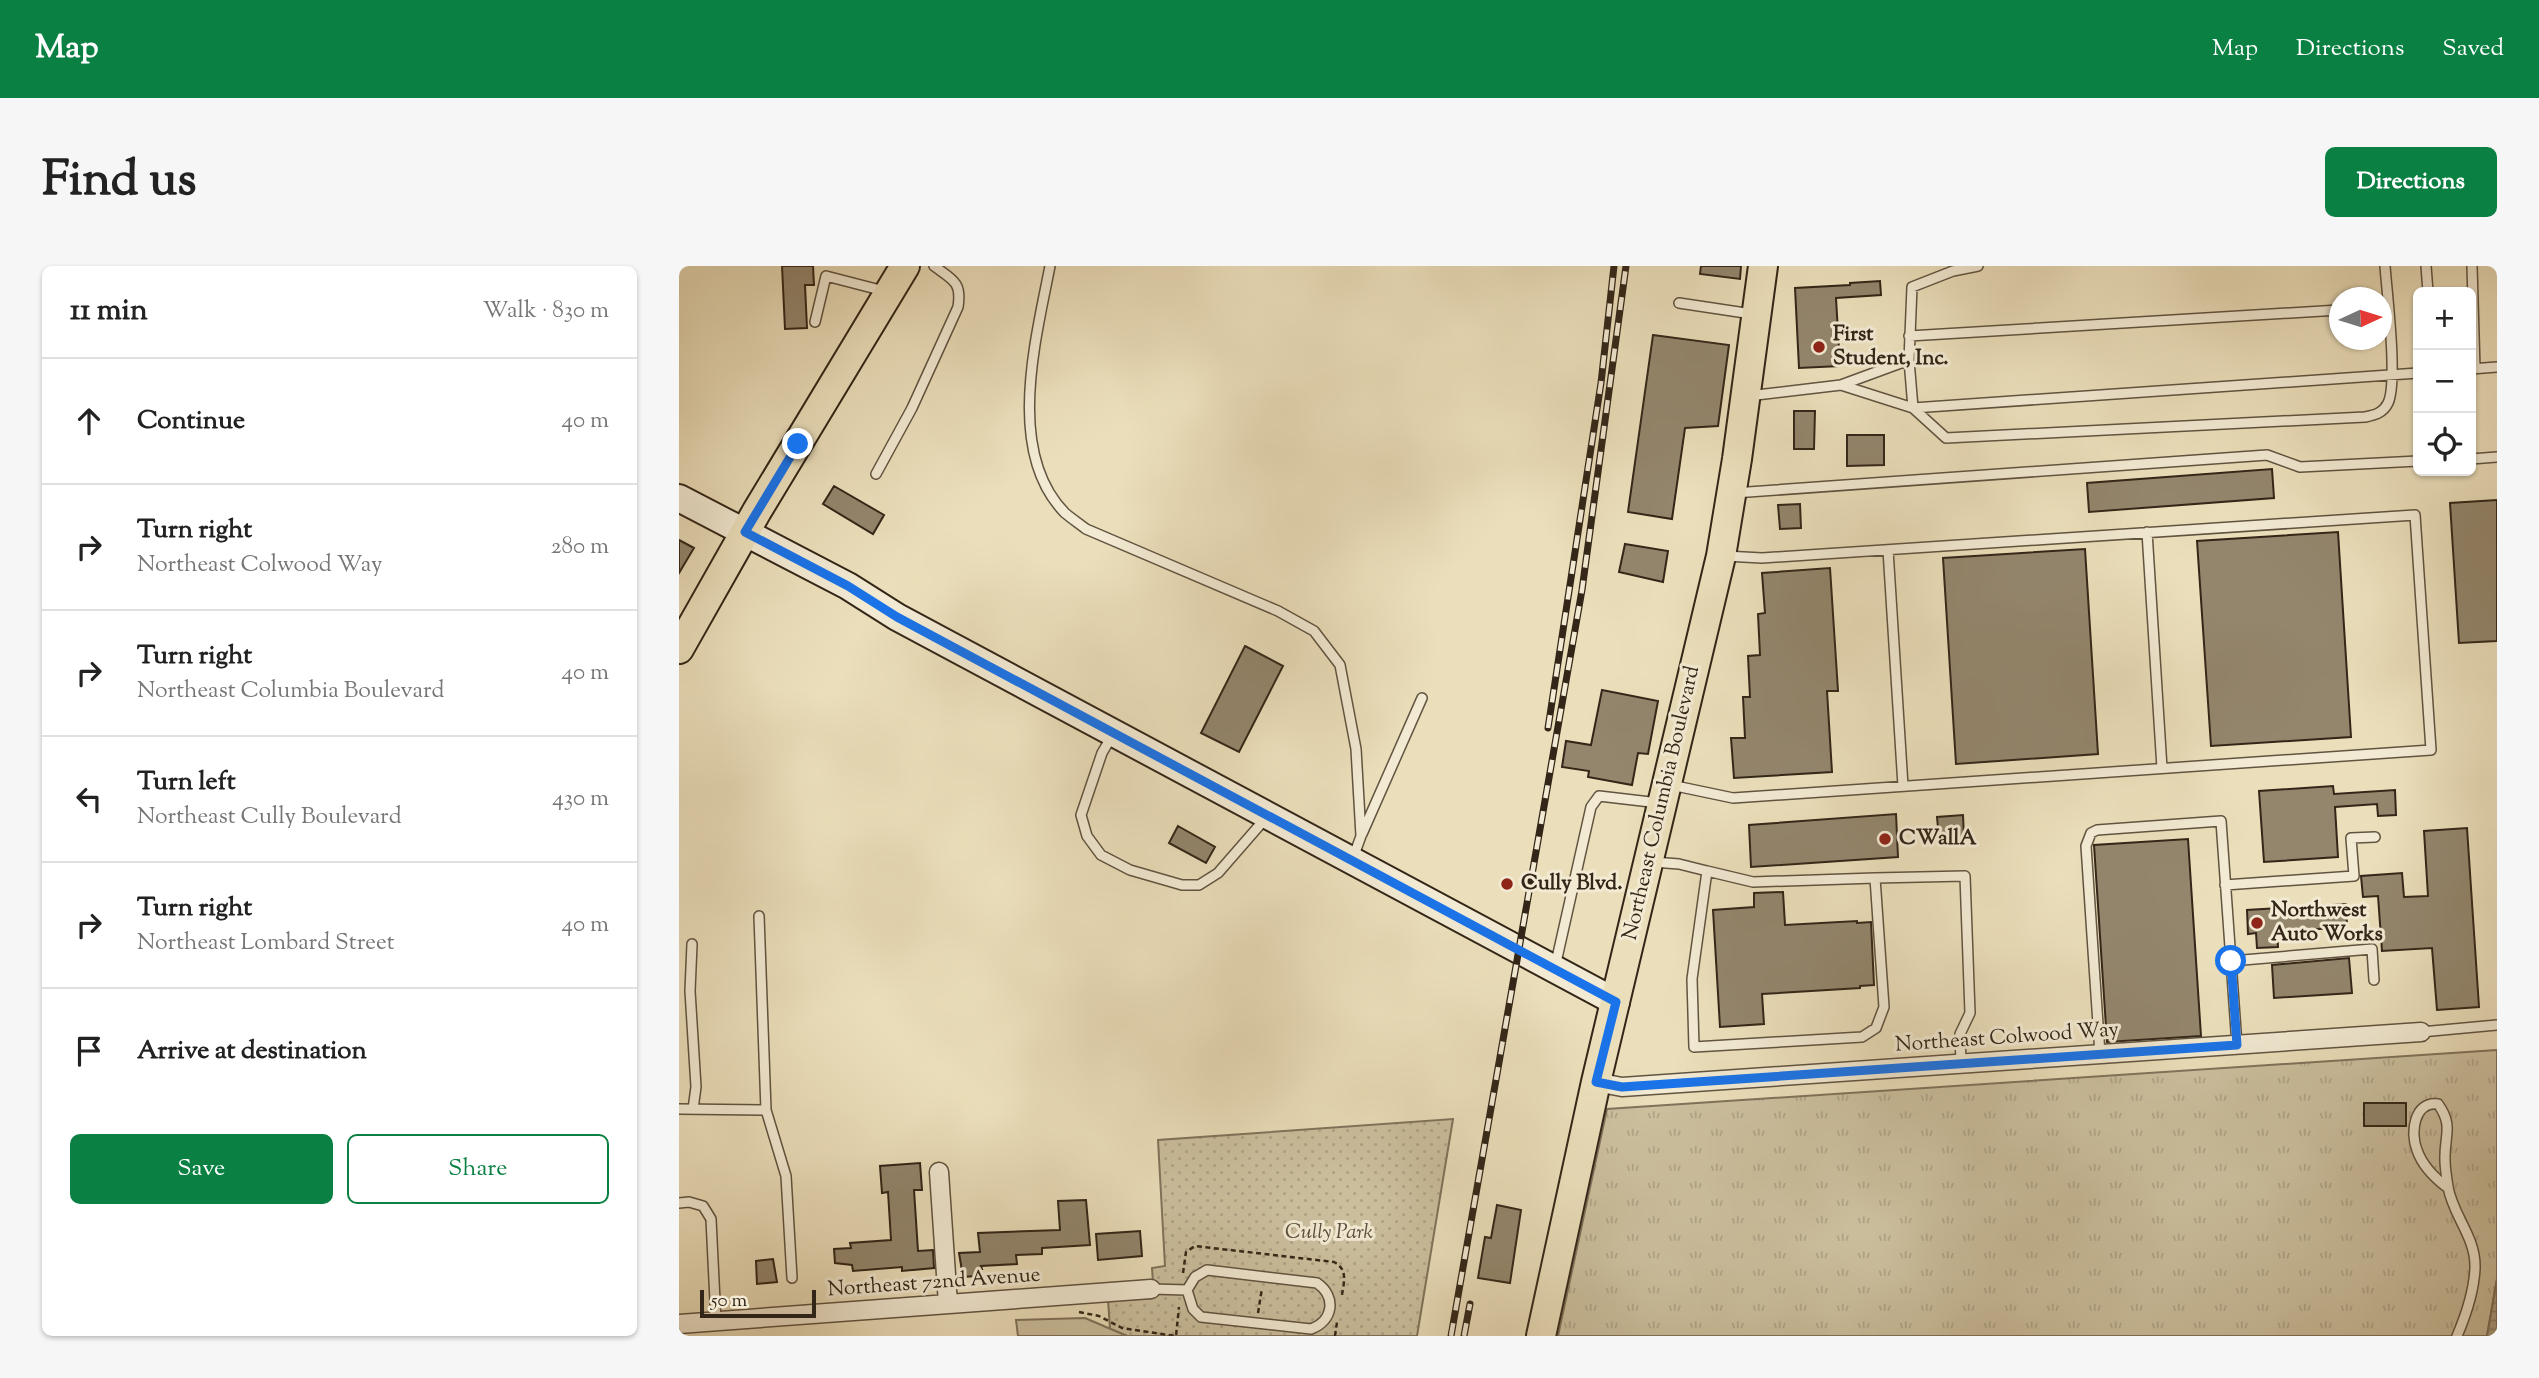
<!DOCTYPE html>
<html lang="en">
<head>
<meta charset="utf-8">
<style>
	body { margin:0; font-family:"Sorts Mill Goudy",serif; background:#f6f6f6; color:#222 }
	.controls { position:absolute; right:21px; top:21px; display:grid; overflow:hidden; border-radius:10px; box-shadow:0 2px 5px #0004 }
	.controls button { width:63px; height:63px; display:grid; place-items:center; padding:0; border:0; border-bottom:2px solid #e0e0e0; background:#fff; color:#222; font:35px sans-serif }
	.compass { position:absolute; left:1650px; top:21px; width:63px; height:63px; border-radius:50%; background:#fff; box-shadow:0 2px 5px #0004; rotate:86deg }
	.scale { position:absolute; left:21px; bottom:18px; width:116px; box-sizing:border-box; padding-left:7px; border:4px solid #332618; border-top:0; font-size:19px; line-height:24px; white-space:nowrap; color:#332618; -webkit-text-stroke:5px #f2ead3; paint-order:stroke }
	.stop { position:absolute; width:21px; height:21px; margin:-16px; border:5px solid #1a73e8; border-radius:50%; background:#fff }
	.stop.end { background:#1a73e8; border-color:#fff; box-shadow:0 2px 7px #0008 }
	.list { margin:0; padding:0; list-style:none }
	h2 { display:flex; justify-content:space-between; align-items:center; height:91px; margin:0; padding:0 28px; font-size:30px }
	h2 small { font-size:23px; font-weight:400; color:#767676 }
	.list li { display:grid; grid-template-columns:46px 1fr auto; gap:21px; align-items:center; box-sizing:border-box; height:126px; padding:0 28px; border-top:2px solid #e0e0e0 }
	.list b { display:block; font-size:26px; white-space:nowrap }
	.list p { margin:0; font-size:23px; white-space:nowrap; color:#767676 }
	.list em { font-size:23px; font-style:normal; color:#767676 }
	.actions { display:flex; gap:14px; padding:21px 28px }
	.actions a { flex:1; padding:16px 0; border:2px solid #0b8043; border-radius:10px; text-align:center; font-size:24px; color:#0b8043 }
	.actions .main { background:#0b8043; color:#fff }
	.icon { flex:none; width:38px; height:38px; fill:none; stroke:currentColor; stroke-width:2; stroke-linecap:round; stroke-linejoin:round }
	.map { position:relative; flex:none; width:1818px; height:1070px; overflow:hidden; border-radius:10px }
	header { display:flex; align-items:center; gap:42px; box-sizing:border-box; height:98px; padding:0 35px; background:#0b8043; color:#fff }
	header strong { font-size:33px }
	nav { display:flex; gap:38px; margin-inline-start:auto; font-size:24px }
	.intro { display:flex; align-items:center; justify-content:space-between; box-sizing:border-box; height:168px; padding:0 42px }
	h1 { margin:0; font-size:49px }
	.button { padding:18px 32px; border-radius:10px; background:#0b8043; color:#fff; font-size:24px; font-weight:700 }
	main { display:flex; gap:42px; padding:0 42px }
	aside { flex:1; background:#fff; border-radius:10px; box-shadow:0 2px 5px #0004 }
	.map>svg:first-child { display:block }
	.grass { fill:url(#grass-tufts); stroke:#80735c; stroke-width:2 }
	.park { fill:url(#park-dots); stroke:#80735c; stroke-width:2 }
	.garden { fill:#ccc09f; stroke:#80735c; stroke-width:2 }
	.water { fill:url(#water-rules); stroke:#7c6f59; stroke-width:2 }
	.building { fill:#93866d; stroke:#332618; stroke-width:2 }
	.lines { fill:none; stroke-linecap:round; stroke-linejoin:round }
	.lane-casing { stroke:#615441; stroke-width:12 }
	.street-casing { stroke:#615441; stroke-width:21 }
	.secondary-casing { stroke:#332618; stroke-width:30 }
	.primary-casing { stroke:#332618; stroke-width:32 }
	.path { stroke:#332618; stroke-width:2.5; stroke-dasharray:5 3.5; stroke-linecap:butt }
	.lane { stroke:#f2ead3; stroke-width:9 }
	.street { stroke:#f2ead3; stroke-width:18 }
	.secondary { stroke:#f2ead3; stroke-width:26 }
	.primary { stroke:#ebdfbb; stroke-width:28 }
	.rail-casing { stroke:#332618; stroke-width:7 }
	.rail { stroke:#f2ead3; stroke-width:4.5; stroke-dasharray:13; stroke-linecap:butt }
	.route { stroke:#1a73e8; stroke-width:9 }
	.poi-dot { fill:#8f2418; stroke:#f2ead3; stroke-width:2.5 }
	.labels { text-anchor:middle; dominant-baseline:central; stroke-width:6; stroke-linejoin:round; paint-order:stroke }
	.poi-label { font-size:21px; font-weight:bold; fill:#332618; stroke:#f2ead3; text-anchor:start }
	.street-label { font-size:21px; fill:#332618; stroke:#f2ead3 }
	.park-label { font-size:21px; font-style:italic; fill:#594c3a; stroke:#f2ead3 }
</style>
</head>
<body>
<header>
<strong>Map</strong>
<nav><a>Map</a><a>Directions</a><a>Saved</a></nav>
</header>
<div class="intro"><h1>Find us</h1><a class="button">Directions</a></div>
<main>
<aside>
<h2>11 min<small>Walk · 830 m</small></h2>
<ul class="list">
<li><svg class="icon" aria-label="ahead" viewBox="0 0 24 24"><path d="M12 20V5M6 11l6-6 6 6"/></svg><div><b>Continue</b></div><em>40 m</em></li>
<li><svg class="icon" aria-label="right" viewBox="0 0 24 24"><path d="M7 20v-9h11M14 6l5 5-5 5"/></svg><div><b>Turn right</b><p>Northeast Colwood Way</p></div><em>280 m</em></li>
<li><svg class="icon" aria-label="right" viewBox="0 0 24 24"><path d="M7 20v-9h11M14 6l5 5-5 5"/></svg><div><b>Turn right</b><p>Northeast Columbia Boulevard</p></div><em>40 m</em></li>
<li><svg class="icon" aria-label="left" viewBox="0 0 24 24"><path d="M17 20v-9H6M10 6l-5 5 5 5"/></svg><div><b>Turn left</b><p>Northeast Cully Boulevard</p></div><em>430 m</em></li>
<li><svg class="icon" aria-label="right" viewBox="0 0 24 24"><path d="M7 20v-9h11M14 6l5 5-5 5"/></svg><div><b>Turn right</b><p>Northeast Lombard Street</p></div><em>40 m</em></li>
<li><svg class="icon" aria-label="arrive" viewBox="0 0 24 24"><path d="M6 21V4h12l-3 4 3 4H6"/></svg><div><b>Arrive at destination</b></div></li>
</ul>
<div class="actions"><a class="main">Save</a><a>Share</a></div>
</aside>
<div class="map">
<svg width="1818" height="1070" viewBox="0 0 1818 1070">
	<defs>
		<pattern id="grass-tufts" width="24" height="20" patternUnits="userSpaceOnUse" patternTransform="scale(1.75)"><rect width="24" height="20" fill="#ccc09f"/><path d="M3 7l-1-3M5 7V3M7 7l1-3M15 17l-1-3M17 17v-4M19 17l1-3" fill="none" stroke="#b0a588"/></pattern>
		<pattern id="park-dots" width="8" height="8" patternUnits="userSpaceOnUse" patternTransform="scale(1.75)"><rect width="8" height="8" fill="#ccc09f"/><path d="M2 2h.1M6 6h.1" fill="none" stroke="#b0a588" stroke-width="1.8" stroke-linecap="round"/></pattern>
		<pattern id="water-rules" width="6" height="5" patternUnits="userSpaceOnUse" patternTransform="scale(1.75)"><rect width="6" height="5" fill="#aca084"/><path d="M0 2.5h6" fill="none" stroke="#8d826b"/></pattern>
	</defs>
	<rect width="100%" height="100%" fill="#ebdfbb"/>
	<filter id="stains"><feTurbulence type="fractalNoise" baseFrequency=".00286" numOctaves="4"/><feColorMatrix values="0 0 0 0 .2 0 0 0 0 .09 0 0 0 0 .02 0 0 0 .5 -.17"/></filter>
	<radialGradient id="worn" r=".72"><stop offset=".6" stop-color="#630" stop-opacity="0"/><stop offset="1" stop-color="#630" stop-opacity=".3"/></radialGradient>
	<path class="grass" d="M 1818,784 L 1818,1013 L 1808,1070 L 879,1070 L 928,843 Z"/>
	<path class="park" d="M 774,853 L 738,1070 L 448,1070 L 431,1063 L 429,1034 L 475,1032 L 473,1002 L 486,1000 L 479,874 Z"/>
	<path class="garden" d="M 406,1052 L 448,1070 L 339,1070 L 337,1054 Z"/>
	<path class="water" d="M 1818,1013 L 1818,1070 L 1808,1070 Z"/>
	<path class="building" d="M 103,0 L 134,0 L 135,19 L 126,19 L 128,62 L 106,63 Z
		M 1022,0 L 1062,0 L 1061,13 L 1021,8 Z
		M 1201,15 L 1202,29 L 1157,32 L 1161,100 L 1120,102 L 1116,22 L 1171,19 L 1171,17 Z
		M 974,69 L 1050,79 L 1039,160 L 1006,162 L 993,253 L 949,246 Z
		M 1115,145 L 1136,145 L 1135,183 L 1115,183 Z
		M 1168,169 L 1205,169 L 1205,199 L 1168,200 Z
		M 1593,203 L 1595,232 L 1410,246 L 1408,217 Z
		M 155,220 L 205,249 L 194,268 L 144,238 Z
		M 1818,234 L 1818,375 L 1780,377 L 1771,237 Z
		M 1121,238 L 1122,262 L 1101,263 L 1099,239 Z
		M 1659,266 L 1672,471 L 1532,480 L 1518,275 Z
		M 0,274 L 15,282 L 0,307 Z
		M 946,278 L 989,285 L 984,316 L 940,306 Z
		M 1406,283 L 1419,488 L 1277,498 L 1264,292 Z
		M 1151,302 L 1159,425 L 1148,425 L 1153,506 L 1055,512 L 1052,472 L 1066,472 L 1064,431 L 1071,431 L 1069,390 L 1081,389 L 1079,348 L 1086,347 L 1083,307 Z
		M 566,380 L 604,400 L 560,486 L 522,467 Z
		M 923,424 L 979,435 L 969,488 L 959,487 L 953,519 L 909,511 L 910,505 L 883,501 L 887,475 L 912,479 Z
		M 1654,520 L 1655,528 L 1716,524 L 1717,549 L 1699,550 L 1698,538 L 1656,541 L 1659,591 L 1585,596 L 1580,525 Z
		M 1217,548 L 1219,591 L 1072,601 L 1070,559 Z
		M 1284,549 L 1285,572 L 1260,573 L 1258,551 Z
		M 499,560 L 536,581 L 527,597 L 490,577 Z
		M 1788,562 L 1800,741 L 1758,744 L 1753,682 L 1703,685 L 1699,630 L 1684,631 L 1682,610 L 1723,607 L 1725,631 L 1749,630 L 1745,565 Z
		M 1509,573 L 1522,770 L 1428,776 L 1415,579 Z
		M 1104,626 L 1106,659 L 1178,655 L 1178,657 L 1192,656 L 1195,719 L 1181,720 L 1181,722 L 1083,728 L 1085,758 L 1041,761 L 1034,644 L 1075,641 L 1075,627 Z
		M 1667,638 L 1668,661 L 1598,666 L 1599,681 L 1578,682 L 1577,667 L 1569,668 L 1568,644 Z
		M 1670,692 L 1673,727 L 1595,732 L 1593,699 Z
		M 1685,837 L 1727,837 L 1727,860 L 1685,860 Z
		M 241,897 L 243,924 L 235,924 L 239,985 L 254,984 L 255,1002 L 223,1005 L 223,1001 L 174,1005 L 173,999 L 156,997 L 155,983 L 172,982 L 171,977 L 212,974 L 209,926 L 203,927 L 201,900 Z
		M 407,934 L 411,979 L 363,982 L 363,988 L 337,989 L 338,998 L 302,1000 L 303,1003 L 297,1003 L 297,1010 L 284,1011 L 280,987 L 301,986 L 299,967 L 381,964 L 379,935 Z
		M 818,939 L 842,944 L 831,1017 L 799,1012 L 806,971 L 812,972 Z
		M 461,965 L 463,990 L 419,994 L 417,968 Z
		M 94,993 L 98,1016 L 78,1018 L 77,995 Z"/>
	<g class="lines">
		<defs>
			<path id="lane" d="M 371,0 C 357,73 326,186 386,247 C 393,253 401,258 407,263 L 599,345 L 635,365 L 661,399 L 677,483 L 682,570 L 674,592
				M 1299,0 L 1274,5 L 1233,21 L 1230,94 L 1234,142 L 1739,107
				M 1747,0 L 1749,26
				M 1793,0 L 1796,103
				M 1000,37 L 1073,48
				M 136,56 L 147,10 L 205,25
				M 1230,70 L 1660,44
				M 1792,103 L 1818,101
				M 1162,119 L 1234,142 L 1267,172 L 1686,151 C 1696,149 1704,147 1709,137 C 1719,116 1708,28 1706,0
				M 1069,130 L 1162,119 L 1230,94
				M 1792,193 L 1818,191
				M 197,208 L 233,142 L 279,41 C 283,16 274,14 255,0
				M 1055,227 L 1588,189 L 1621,201 L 1739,195
				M 1468,266 L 1483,502
				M 1209,284 L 1224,520
				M 433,470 L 423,487 L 402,549 L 408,570 L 422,589 L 451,604 L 503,619 L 520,619 L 539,607 L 586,553
				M 992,519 L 1054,532 L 1752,484 L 1736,249 L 1083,292 L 1046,290
				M 683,568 L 743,432
				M 974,596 L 1000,598 L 1028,605 L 1013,713 L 1015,781 L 1183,771 L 1197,762 L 1205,741 L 1196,612 L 1074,616 L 1028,605
				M 1196,612 L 1286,610 L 1291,747 L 1281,768 L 1282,797
				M 1546,619 L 1675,610 L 1672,572 L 1696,571
				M 80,650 L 87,844 L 107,910 L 113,1012
				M 13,678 L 11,725 L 17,821 L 14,843
				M 1552,695 L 1693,683 L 1695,714
				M 876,701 L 912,541 L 920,530 L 980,537
				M 1742,766 L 1818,759
				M 1421,788 L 1407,580 L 1412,567 L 1418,564 L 1542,555 L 1558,779
				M 0,843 L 87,844
				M 1769,922 C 1757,913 1743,899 1738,884 C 1731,867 1735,835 1759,838 C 1775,860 1765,870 1766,894 C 1766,903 1768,913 1769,921 C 1774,950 1797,971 1796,1002 C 1795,1026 1787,1049 1778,1070
				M 0,937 L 10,936 L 24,940 L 32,953 L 37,1056
				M 472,1023 L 508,1024 L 516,1011 L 528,1004 L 638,1017 C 658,1031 654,1055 632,1063 L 522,1051 L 514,1043 L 508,1024"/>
			<path id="street" d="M 917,816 L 943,821 L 1742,766
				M 260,906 L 269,1038
				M 0,1058 L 472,1023"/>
			<path id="secondary" d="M 0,232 L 169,320 L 218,351 L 937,736"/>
			<path id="primary" d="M 0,383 L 78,245 L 226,0
				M 862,1070 L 917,816 L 1042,290 L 1058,193 L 1084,0"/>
		</defs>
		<use href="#lane" class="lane-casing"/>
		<use href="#street" class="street-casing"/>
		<use href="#secondary" class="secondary-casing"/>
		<use href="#primary" class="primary-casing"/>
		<path class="path" d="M 504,1007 L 507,986 L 516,980 L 655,996 C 669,1003 665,1016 663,1029
			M 400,1046 L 420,1050 L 443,1062 L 497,1070 L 500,1041
			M 579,1047 L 583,1022
			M 656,1070 L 658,1056"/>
		<use href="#lane" class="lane"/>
		<use href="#street" class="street"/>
		<use href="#secondary" class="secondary"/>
		<use href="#primary" class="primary"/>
		<defs>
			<path id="rail" d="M 869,462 L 922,117 L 935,0
				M 772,1070 L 903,324 L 947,0
				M 785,1070 L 791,1038"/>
		</defs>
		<use href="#rail" class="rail-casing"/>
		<use href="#rail" class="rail"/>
	</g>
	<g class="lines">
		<path class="route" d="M 119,178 L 66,266 L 169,320 L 218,351 L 937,736 L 917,816 L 943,821 L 1558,779 L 1552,695"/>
	</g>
	<g class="poi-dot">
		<circle cx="1140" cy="81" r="7"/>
		<circle cx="1206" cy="573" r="7"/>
		<circle cx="828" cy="618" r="7"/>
		<circle cx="1578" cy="657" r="7"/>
	</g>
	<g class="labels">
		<g class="poi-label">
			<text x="1154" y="69">First<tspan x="1154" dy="24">Student, Inc.</tspan></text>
			<text x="1220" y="573">CWallA</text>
			<text x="842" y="618">Cully Blvd.</text>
			<text x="1592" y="645">Northwest<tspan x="1592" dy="24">Auto Works</tspan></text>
		</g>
		<g class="street-label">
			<text transform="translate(983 537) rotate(-77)">Northeast Columbia Boulevard</text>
			<text transform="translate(1328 772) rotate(-4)">Northeast Colwood Way</text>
			<text transform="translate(255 1017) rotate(-4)">Northeast 72nd Avenue</text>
		</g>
		<g class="park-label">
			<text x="650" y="967">Cully Park</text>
		</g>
	</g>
	<rect width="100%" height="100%" filter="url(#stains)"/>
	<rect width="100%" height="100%" fill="url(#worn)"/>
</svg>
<div class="controls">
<button>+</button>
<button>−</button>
<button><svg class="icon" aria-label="locate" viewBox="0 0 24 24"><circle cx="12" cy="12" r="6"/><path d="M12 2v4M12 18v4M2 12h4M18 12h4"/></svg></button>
</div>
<svg class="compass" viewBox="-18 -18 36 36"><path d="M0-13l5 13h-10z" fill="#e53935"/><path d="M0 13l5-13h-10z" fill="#767676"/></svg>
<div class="scale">50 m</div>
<div class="stop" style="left:1552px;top:695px"></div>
<div class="stop end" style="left:119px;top:178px"></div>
</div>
</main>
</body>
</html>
